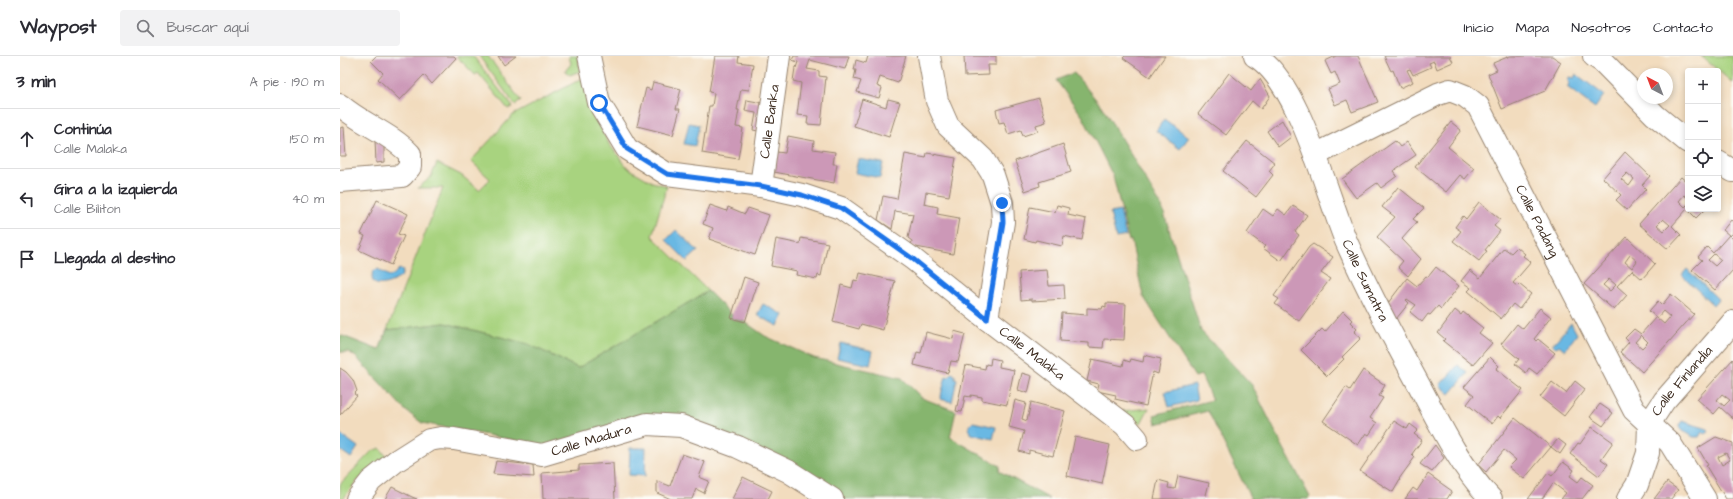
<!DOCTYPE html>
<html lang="es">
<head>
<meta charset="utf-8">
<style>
	body { margin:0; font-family:"Architects Daughter",sans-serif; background:#f2f2f3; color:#2b2b33 }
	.controls { position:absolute; right:12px; top:12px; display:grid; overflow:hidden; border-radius:4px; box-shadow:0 2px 6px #0003 }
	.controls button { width:36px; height:36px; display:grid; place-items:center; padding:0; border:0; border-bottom:1px solid #e1e1e2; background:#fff; color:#2b2b33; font:20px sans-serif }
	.compass { position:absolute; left:1297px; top:12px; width:36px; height:36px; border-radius:50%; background:#fff; box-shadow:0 2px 6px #0003; rotate:318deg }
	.stop { position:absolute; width:12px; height:12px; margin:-9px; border:3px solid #1a73e8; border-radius:50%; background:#fff }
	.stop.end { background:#1a73e8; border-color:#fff; box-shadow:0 1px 4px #0008 }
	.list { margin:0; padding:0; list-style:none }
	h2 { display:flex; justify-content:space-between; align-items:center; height:52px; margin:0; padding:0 16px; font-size:17px }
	h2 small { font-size:13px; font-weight:400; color:#7c7c81 }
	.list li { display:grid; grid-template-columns:26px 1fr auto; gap:12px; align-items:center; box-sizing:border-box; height:60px; padding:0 16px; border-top:1px solid #e1e1e2 }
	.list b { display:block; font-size:15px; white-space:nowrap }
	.list p { margin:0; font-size:13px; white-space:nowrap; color:#7c7c81 }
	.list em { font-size:13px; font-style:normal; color:#7c7c81 }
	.icon { flex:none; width:22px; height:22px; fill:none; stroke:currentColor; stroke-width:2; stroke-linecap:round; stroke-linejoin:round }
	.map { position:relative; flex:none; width:1393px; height:443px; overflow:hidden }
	header { display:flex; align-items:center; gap:24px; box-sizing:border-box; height:56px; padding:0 20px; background:#fff; border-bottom:1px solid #e1e1e2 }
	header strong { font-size:19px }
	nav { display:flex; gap:22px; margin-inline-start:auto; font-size:14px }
	.search { width:280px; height:36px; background:#f2f2f3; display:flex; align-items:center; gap:10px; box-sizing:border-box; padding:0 14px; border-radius:4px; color:#7c7c81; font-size:15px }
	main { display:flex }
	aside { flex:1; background:#fff }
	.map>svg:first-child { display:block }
	.green { fill:#a8d37f; stroke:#727e4e }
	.forest { fill:#86b56e; stroke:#607046 }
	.water { fill:#69b8e3; stroke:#527180 }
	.building { fill:#cc98b7; fill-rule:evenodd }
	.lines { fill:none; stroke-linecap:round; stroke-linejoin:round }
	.minor-casing { stroke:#96836e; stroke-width:24 }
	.minor { stroke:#fff; stroke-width:22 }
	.route { stroke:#1a73e8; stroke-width:5 }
	.labels { text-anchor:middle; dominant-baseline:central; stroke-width:4; stroke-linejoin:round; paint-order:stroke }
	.street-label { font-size:14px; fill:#3b2a1e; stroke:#fdfcf7 }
</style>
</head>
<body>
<header>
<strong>Waypost</strong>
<div class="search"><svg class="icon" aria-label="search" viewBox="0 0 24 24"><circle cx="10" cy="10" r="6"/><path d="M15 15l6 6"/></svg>Buscar aquí</div>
<nav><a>Inicio</a><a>Mapa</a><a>Nosotros</a><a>Contacto</a></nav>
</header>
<main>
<aside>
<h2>3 min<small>A pie · 190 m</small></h2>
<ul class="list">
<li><svg class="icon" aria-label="ahead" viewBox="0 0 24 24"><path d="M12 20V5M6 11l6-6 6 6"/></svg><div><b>Continúa</b><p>Calle Malaka</p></div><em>150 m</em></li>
<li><svg class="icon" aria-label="left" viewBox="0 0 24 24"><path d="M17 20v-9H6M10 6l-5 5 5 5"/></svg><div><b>Gira a la izquierda</b><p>Calle Biliton</p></div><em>40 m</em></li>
<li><svg class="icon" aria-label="arrive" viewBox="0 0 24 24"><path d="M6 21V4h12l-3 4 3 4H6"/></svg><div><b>Llegada al destino</b></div></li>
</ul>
</aside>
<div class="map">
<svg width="1393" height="443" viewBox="0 0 1393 443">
	<rect width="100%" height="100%" fill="#fdfcf7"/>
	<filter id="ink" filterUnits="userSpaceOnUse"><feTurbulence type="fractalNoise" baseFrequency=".025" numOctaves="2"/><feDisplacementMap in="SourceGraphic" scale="8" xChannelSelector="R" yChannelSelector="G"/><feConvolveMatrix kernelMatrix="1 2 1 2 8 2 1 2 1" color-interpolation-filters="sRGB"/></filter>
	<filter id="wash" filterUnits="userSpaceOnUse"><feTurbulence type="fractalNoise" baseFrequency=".012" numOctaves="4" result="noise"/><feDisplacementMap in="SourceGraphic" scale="16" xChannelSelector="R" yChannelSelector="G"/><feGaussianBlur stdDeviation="0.9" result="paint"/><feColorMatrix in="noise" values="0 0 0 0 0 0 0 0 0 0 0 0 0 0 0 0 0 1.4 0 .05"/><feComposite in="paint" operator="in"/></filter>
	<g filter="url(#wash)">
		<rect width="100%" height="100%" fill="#f2dcbe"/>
		<path class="green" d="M 116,0 L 133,0 L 173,51 L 168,53 L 138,17 L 135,19 Z
			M 139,0 L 148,0 L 181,45 L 175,49 Z
			M 229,0 L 238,0 L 240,15 L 230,19 L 225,15 L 231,8 Z
			M 1361,0 L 1393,0 L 1393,27 Z
			M 243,22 L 249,50 L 269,88 L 288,112 L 312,126 L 327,130 L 312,180 L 368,235 L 238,312 L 188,288 L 105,267 L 47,274 L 103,132 L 78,132 L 91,121 L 97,107 L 121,119 L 139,134 L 150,123 L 131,105 L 173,59 Z
			M 809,352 L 801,367 L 791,365 L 782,355 Z
			M 40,392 L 46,400 L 16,426 L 3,443 L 0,443 L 0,428 L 32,395 Z"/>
		<path class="forest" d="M 734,17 L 763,52 L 822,151 L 861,275 L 912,329 L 941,387 L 970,441 L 968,443 L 911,443 L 868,355 L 816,368 L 814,359 L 872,344 L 861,319 L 855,321 L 803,240 L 791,184 L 789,185 L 773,120 L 743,61 L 716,24 Z
			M 368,235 L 392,259 L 391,262 L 405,266 L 425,280 L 474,302 L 562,322 L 582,342 L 616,355 L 610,381 L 660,410 L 659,415 L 710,443 L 502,443 L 346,361 L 206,390 L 82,367 L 66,355 L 16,301 L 9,296 L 0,296 L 0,279 L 39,294 L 47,274 L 105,267 L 188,288 L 238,312 Z"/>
		<path class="water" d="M 1236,18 L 1264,39 L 1255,52 L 1227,31 L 1229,28 L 1228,25 L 1229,21 L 1234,22 Z
			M 824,63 L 849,81 L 840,93 L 816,75 Z
			M 349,67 L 359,69 L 355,90 L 344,88 Z
			M 518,103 L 543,107 L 540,122 L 515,117 Z
			M 780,155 L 786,180 L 776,182 L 770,157 Z
			M 336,174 L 358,195 L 347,205 L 326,184 Z
			M 38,213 L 49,220 L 53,219 L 59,213 L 63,215 L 61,221 C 52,227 27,237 33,215 Z
			M 1347,213 L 1378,243 L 1373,249 L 1342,219 Z
			M 423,248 L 444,259 L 438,270 L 417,259 Z
			M 1231,267 L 1237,278 L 1225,294 L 1219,289 L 1216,292 L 1212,289 Z
			M 501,287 L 533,295 L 530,309 L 497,302 Z
			M 1118,309 L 1128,317 L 1110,338 L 1100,329 Z
			M 612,317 L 615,319 L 615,322 L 617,323 L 612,346 L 600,343 L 606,320 L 608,321 Z
			M 854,329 L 857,344 L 829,351 L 825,336 Z
			M 1342,365 L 1368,373 L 1369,376 L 1365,378 L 1362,376 L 1359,381 L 1353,381 C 1347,375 1340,378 1339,369 Z
			M 633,366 L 656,371 L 653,383 L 631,378 L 631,376 L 628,372 Z
			M 0,378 L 18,391 L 11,402 L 0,394 Z
			M 290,392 L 306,392 L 305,420 L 289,419 Z"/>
		<g id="blocks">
			<path class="building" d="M 36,0 L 114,0 L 116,2 L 92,28 L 84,19 L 60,44 L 38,23 L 43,17 L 31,5 Z
				M 158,0 L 176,0 L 164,9 Z
				M 375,0 L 399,0 L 398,6 L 413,8 L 409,34 L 401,33 L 397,54 L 399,54 L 396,71 L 403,72 L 398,103 L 362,97 L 369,50 L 372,50 L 374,37 L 369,36 Z
				M 454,0 L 509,0 L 505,13 L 470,4 L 467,13 L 479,15 L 479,20 L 486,21 L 481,69 L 467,68 L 468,60 L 457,59 L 461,27 L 453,25 L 455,12 L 456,12 L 458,6 L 452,4 Z
				M 528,0 L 566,0 L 558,27 L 540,21 L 537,30 L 542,32 L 539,42 L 517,36 L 521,25 L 514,23 L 516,14 L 514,14 L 516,4 L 526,7 Z
				M 624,0 L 656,0 L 656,9 L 648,9 L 649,19 L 625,20 Z
				M 785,0 L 825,0 L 810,21 L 783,2 Z
				M 996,0 L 1018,0 L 1038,46 L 1012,56 L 1007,44 L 995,49 L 988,33 L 1000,28 L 995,16 L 991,18 L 985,5 Z
				M 1044,0 L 1110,0 L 1113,6 L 1097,13 L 1094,5 L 1089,7 L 1091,11 L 1073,19 L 1070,13 L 1067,14 L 1073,26 L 1060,32 L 1053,14 L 1051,15 Z
				M 1170,0 L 1212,0 L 1221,6 L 1205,35 L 1162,53 L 1148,18 L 1157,14 L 1153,7 Z
				M 889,17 L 911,35 L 920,23 L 930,40 L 921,53 L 912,45 L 886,79 L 858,58 Z
				M 313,26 L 341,33 L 336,53 L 340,53 L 333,79 L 297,70 L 306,32 L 311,34 Z
				M 699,42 L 706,66 L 696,69 L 698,75 L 683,80 L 681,74 L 668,78 L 664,66 L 659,67 L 656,54 Z
				M 522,43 L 546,51 L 548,43 L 560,46 L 549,81 L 514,70 Z
				M 407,44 L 423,47 L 418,75 L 413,74 L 416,57 L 405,55 Z
				M 942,64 L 951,81 L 938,91 L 927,75 Z
				M 1111,66 L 1121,74 L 1108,91 L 1134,112 L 1125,123 L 1120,119 L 1106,136 L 1075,111 Z
				M 4,71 L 6,100 L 0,100 L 0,72 Z
				M 448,80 L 474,85 L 473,93 L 495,96 L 493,108 L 497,108 L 494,127 L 434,116 L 437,96 L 445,97 Z
				M 35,84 L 44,89 L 44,106 L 36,107 Z
				M 907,85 L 935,107 L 929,115 L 933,119 L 916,141 L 883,115 Z
				M 1055,85 L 1060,91 L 1067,86 L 1076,99 L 1053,115 L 1057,120 L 1041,132 L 1037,127 L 1016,142 L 1002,123 Z
				M 723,88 L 731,116 L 699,126 L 700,130 L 685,135 L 675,105 Z
				M 1285,96 L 1310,120 L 1302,129 L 1306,133 L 1287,154 L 1276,144 L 1281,139 L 1263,122 ZM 1287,117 L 1294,123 L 1289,130 L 1281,123 Z
				M 587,97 L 616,102 L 609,140 L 586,136 L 584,148 L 598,151 L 597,158 L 619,162 L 613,198 L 571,190 L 572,185 L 568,182 L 573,158 L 555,155 L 552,173 L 538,164 L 543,140 L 557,143 L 565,98 L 586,102 Z
				M 1341,121 L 1348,127 L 1348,142 L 1344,139 L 1339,145 L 1345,151 L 1348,148 L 1348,153 L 1365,153 L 1356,162 L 1347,153 L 1340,161 L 1332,170 L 1341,179 L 1328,193 L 1299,168 ZM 1323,163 L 1330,169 L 1324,175 L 1317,169 Z
				M 1058,131 L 1084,152 L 1073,163 L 1077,166 L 1062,183 L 1081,203 L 1068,220 L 1058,211 L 1063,205 L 1037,181 L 1055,161 L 1042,151 Z
				M 37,144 L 68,158 L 58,178 L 64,180 L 51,209 L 19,194 L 25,180 L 21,178 Z
				M 1139,146 L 1160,163 L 1154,170 L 1160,175 L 1145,194 L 1147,195 L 1139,205 L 1113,185 L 1121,175 L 1115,171 L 1123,160 L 1126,163 Z
				M 370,149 L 387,155 L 388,151 L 405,158 L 408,152 L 429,159 L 415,199 L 369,183 L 373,172 L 363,168 Z
				M 717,149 L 729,152 L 728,159 L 746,163 L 742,184 L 724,180 L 722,190 L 696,184 L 695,186 L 684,183 L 690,151 L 715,156 Z
				M 953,150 L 967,159 L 955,176 L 959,179 L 941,205 L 923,192 L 925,190 L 907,177 L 923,153 L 933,160 L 938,153 L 946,159 Z
				M 1391,164 L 1393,166 L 1393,177 L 1390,180 L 1383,174 Z
				M 1389,179 L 1393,183 L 1393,214 L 1375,234 L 1352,214 L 1362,204 L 1358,201 L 1367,191 L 1373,197 ZM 1374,198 L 1381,204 L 1375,210 L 1368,204 Z
				M 1287,181 L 1315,208 L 1302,223 L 1292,214 L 1277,230 L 1287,239 L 1274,254 L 1244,228 ZM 1290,199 L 1297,205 L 1292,212 L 1285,206 ZM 1269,223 L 1276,229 L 1270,235 L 1263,229 Z
				M 461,182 L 488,187 L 481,220 L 478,219 L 477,223 L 456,219 L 457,215 L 431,210 L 436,183 L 460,188 Z
				M 973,188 L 993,201 L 981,217 L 990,223 L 959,265 L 935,248 L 939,243 L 934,240 L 969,191 Z
				M 1177,191 L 1185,198 L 1183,200 L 1191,206 L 1173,227 L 1177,230 L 1179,228 L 1191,238 L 1179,253 L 1173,248 L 1161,263 L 1128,235 L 1131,232 L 1121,225 L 1130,214 L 1140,222 L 1164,192 L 1171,197 Z
				M 1096,211 L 1119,230 L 1101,253 L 1098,250 L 1090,259 L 1088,258 L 1082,266 L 1070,256 L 1076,249 L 1067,243 L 1066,244 L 1069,247 L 1056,263 L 1048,247 L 1067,222 L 1077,230 L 1086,220 L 1088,221 Z
				M 707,214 L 709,230 L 724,229 L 725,243 L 692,245 L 692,243 L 681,244 L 679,216 Z
				M 520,217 L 555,225 L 543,274 L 521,268 L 519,273 L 493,266 L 501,229 L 512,232 L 514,224 L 518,225 Z
				M 404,221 L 418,226 L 405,266 L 391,262 Z
				M 1331,238 L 1354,258 L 1302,316 L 1280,296 L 1289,286 L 1285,282 L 1294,273 L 1301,278 L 1316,261 L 1324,268 L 1330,261 L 1323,255 L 1317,262 L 1309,255 L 1318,245 L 1322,249 ZM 1301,279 L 1308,286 L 1302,292 L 1295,286 Z
				M 766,247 L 786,248 L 784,284 L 764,283 L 763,292 L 749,291 L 749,287 L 720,285 L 722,257 L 747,259 L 747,252 L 762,253 L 763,250 L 766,251 Z
				M 1200,252 L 1211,261 L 1194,283 L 1196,285 L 1198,283 L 1215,297 L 1197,318 L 1189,312 L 1186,317 L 1175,308 L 1179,303 L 1161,288 L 1177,268 L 1183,273 Z
				M 1115,254 L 1121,259 L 1123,256 L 1143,272 L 1139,277 L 1152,287 L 1133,309 L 1103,285 L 1105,283 L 1098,277 Z
				M 1003,255 L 1012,264 L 1010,266 L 1017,273 L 1014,276 L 1021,282 L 1002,301 L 1004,303 L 987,320 L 961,294 L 982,273 L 985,276 Z
				M 614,275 L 625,278 L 618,306 L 611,305 L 608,317 L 574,309 L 577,296 L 581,297 L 586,276 L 613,283 Z
				M 804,299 L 821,303 L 818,318 L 813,316 L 806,350 L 775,343 L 776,339 L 757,335 L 759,328 L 747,325 L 752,303 L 783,310 L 784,304 L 790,306 L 791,303 L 803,306 Z
				M 1150,301 L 1159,310 L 1156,313 L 1183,334 L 1160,362 L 1158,360 L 1152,368 L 1127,348 L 1134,339 L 1124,331 Z
				M 651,302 L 660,304 L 659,311 L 674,314 L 667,349 L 642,344 L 642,341 L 631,339 L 631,341 L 625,340 L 622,356 L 616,355 L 626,309 L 645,313 L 646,308 L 650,309 Z
				M 1393,303 L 1393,363 L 1380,351 L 1374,358 L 1357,343 ZM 1382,338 L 1390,344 L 1384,350 L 1377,344 Z
				M 0,312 L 6,316 L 13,324 L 17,335 L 14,338 L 17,340 L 0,359 Z
				M 1023,314 L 1045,329 L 1039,340 L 1043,342 L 1030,362 L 1037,367 L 1029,379 L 1026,377 L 1018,389 L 983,365 L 1006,331 L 1010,334 Z
				M 682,317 L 692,320 L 688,337 L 678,334 Z
				M 1235,325 L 1245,333 L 1224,360 L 1200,341 L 1212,326 L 1226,337 Z
				M 675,344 L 686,347 L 682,363 L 687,365 L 691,346 L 725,355 L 713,400 L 689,394 L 689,398 L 679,395 L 684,375 L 669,371 Z
				M 1260,348 L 1273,357 L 1263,370 L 1250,361 Z
				M 1175,362 L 1211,391 L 1184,423 L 1169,411 L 1176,404 L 1164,394 L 1146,416 L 1138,409 Z
				M 1054,365 L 1067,373 L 1070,368 L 1078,374 L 1074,378 L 1082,384 L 1072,398 L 1075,401 L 1059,423 L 1060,424 L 1053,436 L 1020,415 Z
				M 1252,371 L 1273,386 L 1261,403 L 1268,408 L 1259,420 L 1230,398 L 1238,387 L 1240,388 Z
				M 735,381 L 770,389 L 762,428 L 727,420 Z
				M 1376,381 L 1393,387 L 1393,443 L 1386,443 L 1366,410 L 1368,409 L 1358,392 ZM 1386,397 L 1390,404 L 1382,409 L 1378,401 Z
				M 1218,383 L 1226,389 L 1220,398 L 1211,391 Z
				M 1095,389 L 1104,402 L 1092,416 L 1080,408 Z
				M 342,398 L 365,406 L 359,421 L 369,425 L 364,437 L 356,433 L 352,443 L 331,443 L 317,437 L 317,425 L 330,430 Z
				M 156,405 L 193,409 L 194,421 L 153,418 Z
				M 1223,406 L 1234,414 L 1230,420 L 1238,426 L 1242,421 L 1253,429 L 1242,443 L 1221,443 L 1226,437 L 1213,427 L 1202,443 L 1188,443 L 1208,417 L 1212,420 Z
				M 273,407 L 275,443 L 203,443 L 202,417 L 239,414 L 239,409 Z
				M 1088,418 L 1112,435 L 1107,443 L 1065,443 L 1073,432 L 1077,435 Z
				M 838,420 L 869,427 L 865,443 L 814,443 L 818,424 L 829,427 L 828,432 L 835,433 Z
				M 403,421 L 432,435 L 428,443 L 392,443 Z
				M 1327,426 L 1338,434 L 1331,443 L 1314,443 Z
				M 52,431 L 72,441 L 77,443 L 45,443 Z"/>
		</g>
	</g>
	<g filter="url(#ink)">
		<use href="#blocks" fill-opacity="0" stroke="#96836e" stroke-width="1"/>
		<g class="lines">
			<defs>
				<g id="minor">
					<path id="s1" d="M 249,0 L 259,47 L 287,93 L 327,118 L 421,130 L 462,139 L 501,152 L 573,203 L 647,263 L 785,369 L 797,383"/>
					<path d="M 589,0 L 597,45 L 608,70 L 643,103 L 653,119 L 662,147 L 663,166 L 647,263"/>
					<path id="s2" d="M 915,0 C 959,25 986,137 1006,185 C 1028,235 1054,283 1080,331 C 1101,371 1120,410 1151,443"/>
					<path d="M 1254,0 L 1263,6 L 1315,59 L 1348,86"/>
					<path d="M 0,49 C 22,68 50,77 70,98 L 70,111 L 62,120 L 0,125"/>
					<path id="s3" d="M 975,99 L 1098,38 L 1110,34 L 1125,40 L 1138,50 L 1294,354 L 1330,387 L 1365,443"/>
					<path d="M 1378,106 L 1393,115"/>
					<path id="s4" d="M 421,130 L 439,0"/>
					<path id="s5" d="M 17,443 L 31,425 L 56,405 L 89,384 L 101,382 L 114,383 L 202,399 L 307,368 L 341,370 L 398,391 L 448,415 L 492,443"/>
					<path id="s6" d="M 1288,443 L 1297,429 L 1308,397 L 1309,368 L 1324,345 L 1393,266"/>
				</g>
			</defs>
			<use href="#minor" class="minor-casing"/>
			<use href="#minor" class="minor"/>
		</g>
	</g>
	<g class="lines" filter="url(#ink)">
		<path class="route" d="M 259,47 L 287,93 L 327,118 L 421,130 L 462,139 L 501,152 L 573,203 L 647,263 L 663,166 L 662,147"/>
	</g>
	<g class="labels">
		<g class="street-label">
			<text stroke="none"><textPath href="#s4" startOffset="65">Calle Banka</textPath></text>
			<text stroke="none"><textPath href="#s3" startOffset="312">Calle Padang</textPath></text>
			<text stroke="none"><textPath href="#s2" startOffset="253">Calle Sumatra</textPath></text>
			<text stroke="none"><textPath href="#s1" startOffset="567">Calle Malaka</textPath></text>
			<text stroke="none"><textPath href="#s6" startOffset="134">Calle Finlandia</textPath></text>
			<text stroke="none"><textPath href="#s5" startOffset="260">Calle Madura</textPath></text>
		</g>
	</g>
</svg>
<div class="controls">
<button>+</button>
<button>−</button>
<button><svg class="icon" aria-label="locate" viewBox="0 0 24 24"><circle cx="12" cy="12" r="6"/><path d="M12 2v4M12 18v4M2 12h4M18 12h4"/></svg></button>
<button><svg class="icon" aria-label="layers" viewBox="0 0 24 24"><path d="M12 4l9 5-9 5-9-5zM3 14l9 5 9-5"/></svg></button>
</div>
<svg class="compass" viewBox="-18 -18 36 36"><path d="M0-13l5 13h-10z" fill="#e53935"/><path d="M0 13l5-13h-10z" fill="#7c7c81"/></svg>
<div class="stop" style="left:259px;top:47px"></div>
<div class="stop end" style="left:662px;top:147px"></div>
</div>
</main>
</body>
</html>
